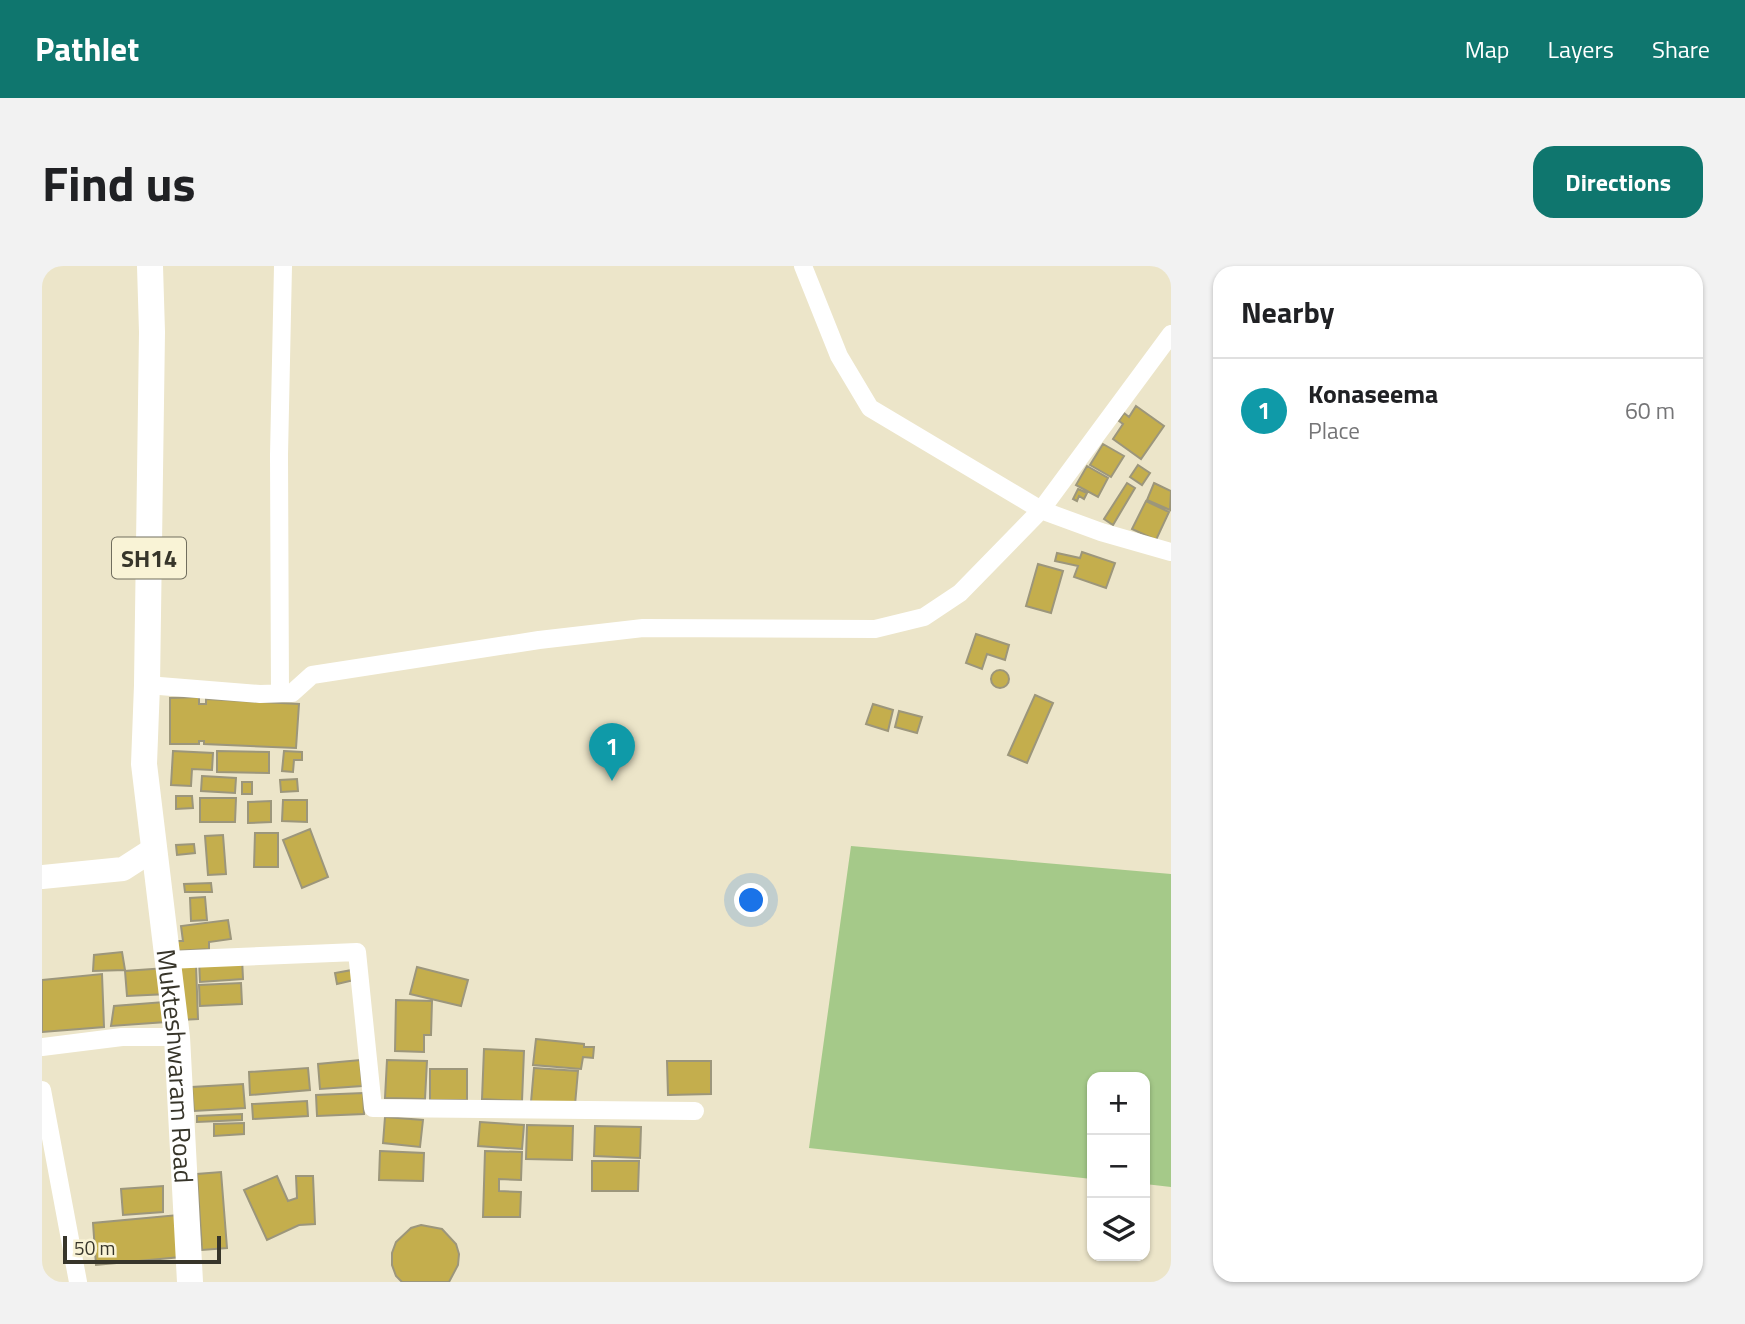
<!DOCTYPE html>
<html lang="en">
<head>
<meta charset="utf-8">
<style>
	body { margin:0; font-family:"Titillium Web",sans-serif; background:#f2f2f2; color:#202124 }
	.controls { position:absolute; right:21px; bottom:21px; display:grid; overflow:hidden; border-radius:14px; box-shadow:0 2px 5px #0004 }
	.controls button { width:63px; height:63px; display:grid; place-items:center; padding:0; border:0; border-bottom:2px solid #e0e0e0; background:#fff; color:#202124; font:35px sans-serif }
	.scale { position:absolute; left:21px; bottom:18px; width:158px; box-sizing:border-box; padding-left:7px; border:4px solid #37352a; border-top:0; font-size:19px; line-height:24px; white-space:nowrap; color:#37352a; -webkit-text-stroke:5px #f9f3d6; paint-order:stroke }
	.you { position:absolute; left:710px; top:635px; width:24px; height:24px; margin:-18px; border:5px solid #fff; border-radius:50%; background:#1a73e8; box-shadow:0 0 0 10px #1a73e833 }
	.badge { display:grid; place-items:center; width:46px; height:46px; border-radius:50%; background:#0f766e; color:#fff; font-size:23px; font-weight:700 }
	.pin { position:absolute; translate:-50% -58px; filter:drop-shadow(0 2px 4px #0008) }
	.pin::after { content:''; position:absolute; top:37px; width:24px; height:21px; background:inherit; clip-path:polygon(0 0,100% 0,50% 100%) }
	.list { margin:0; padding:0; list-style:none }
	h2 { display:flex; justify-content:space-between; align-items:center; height:91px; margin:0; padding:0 28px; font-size:30px }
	h2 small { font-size:23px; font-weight:400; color:#757577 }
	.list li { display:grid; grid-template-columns:46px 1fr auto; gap:21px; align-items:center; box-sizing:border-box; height:105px; padding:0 28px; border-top:2px solid #e0e0e0 }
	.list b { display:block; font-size:26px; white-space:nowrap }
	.list p { margin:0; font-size:23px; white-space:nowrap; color:#757577 }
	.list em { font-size:23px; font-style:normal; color:#757577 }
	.icon { flex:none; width:38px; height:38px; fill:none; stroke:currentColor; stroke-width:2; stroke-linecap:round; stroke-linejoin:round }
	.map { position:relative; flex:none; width:1129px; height:1016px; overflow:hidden; border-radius:21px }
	header { display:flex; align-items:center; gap:42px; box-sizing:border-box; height:98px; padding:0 35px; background:#0f766e; color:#fff }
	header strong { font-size:33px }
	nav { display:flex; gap:38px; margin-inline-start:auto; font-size:24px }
	.intro { display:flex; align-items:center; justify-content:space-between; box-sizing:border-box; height:168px; padding:0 42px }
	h1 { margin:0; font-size:49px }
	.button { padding:18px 32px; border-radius:21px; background:#0f766e; color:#fff; font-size:24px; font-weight:700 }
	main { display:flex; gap:42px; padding:0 42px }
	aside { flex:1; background:#fff; border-radius:21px; box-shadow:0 2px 5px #0004 }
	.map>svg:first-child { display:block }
	.green { fill:#a5c989 }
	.building { fill:#c4ae4d; stroke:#9c967b; stroke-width:2 }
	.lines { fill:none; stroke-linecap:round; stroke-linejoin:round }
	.street { stroke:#fff; stroke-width:18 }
	.secondary { stroke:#fff; stroke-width:24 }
	.primary { stroke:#fff; stroke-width:26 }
	.labels { text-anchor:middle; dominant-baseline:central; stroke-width:5; stroke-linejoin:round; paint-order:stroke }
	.shield { fill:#f9f3d6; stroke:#716e5e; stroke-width:2 }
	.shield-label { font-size:24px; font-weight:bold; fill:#37352a }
	.street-label { font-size:26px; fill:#37352a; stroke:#f9f3d6 }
</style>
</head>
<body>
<header>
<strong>Pathlet</strong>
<nav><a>Map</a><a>Layers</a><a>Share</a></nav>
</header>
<div class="intro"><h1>Find us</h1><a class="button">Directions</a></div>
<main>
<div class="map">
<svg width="1129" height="1016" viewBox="0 0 1129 1016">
	<rect width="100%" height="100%" fill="#ece5c9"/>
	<path class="green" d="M 809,580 L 1129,608 L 1129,921 L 1103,918 L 1103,811 L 1050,811 L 1050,913 L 767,882 Z"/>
	<path class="building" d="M 1094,140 L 1122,160 L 1099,193 L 1071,173 L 1081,158 L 1077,155 L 1082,147 L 1087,151 Z
		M 1061,178 L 1082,190 L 1069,211 L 1048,199 Z
		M 1096,199 L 1108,207 L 1100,219 L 1088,211 Z
		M 1045,200 L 1066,212 L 1056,231 L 1034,219 Z
		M 1085,217 L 1093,222 L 1071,259 L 1062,253 Z
		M 1112,217 L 1129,225 L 1128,244 L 1105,234 Z
		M 1036,223 L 1045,227 L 1042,233 L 1037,230 L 1035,235 L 1031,233 Z
		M 1104,235 L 1127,246 L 1114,274 L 1090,263 Z
		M 1040,286 L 1073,297 L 1064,322 L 1032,311 L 1036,300 L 1013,295 L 1015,287 L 1038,292 Z
		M 996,298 L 1021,305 L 1009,347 L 984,340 Z
		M 934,368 L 967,379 L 963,394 L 945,388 L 940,403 L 924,397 Z
		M949 413a9 9 0 1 1 18 0a9 9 0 1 1-18 0Z
		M 993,429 L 1011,437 L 985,497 L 966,489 Z
		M 157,431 L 157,438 L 164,438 L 164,433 L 257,438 L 254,482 L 162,478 L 162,475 L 157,475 L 157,478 L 128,478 L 128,432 Z
		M 831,438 L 851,444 L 846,465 L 824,458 Z
		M 857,445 L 880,451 L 875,467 L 853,461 Z
		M 131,485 L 171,487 L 170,504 L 150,503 L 149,520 L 129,519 Z
		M 175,485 L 227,486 L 227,507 L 175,506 Z
		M 242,485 L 260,486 L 260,494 L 252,494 L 251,506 L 240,505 Z
		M 160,510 L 194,512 L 193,527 L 159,525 Z
		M 255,513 L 256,525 L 239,526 L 238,514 Z
		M 200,516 L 210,516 L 210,528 L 200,528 Z
		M 134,530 L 150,530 L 151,542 L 134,543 Z
		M 158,532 L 194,532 L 193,556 L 158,556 Z
		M 241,534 L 265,534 L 265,556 L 240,555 Z
		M 229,535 L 229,556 L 206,557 L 206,536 Z
		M 268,563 L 286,611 L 260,622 L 241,574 Z
		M 213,567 L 236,567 L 236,601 L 212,601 Z
		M 181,569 L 184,608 L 166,609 L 163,570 Z
		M 152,578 L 153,587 L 135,589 L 134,579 Z
		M 169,617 L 170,626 L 143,626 L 142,618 Z
		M 163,631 L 165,654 L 149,655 L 148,632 Z
		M 186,654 L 189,673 L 167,676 L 167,683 L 132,685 L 131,675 L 141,675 L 139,660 Z
		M 80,686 L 83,704 L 51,705 L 52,689 Z
		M 200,692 L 201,713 L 158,716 L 157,694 Z
		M 138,699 L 154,699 L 156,753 L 139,754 Z
		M 375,701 L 426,714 L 419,740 L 368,728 Z
		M 124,702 L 126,728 L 85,730 L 83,705 Z
		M 310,704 L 312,714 L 295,718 L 293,707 Z
		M 60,708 L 62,761 L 0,766 L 0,714 Z
		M 199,717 L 200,738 L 158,740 L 157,719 Z
		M 354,734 L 390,735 L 389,769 L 382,769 L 382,786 L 353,785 Z
		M 122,736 L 124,756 L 69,760 L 72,740 Z
		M 494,773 L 542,778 L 542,781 L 552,781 L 551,792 L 541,791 L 539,803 L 491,799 Z
		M 442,783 L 482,785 L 480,835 L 440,833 Z
		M 318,794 L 320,820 L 278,823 L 276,798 Z
		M 345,794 L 385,795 L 383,833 L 343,832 Z
		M 625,795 L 669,795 L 669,828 L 626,829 Z
		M 266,802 L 268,824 L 208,829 L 207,806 Z
		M 492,802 L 536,805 L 533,839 L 489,836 Z
		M 388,803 L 425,803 L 425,834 L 388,834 Z
		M 201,818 L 203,842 L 152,845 L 150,821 Z
		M 321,827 L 322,848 L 275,850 L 274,829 Z
		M 265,835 L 266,850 L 211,853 L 210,838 Z
		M 200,848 L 200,854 L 155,856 L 155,850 Z
		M 343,851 L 381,854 L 378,881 L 341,877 Z
		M 438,856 L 482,859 L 480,883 L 436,880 Z
		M 202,857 L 202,868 L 172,870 L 172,858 Z
		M 485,859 L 531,860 L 530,894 L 484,893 Z
		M 553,860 L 599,861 L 598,892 L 552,890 Z
		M 338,885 L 382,887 L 381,915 L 337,914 Z
		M 443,885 L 480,886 L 479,914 L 457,913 L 457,925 L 479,926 L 478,951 L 441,951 Z
		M 550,895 L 597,895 L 596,925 L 550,925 Z
		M 179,906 L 185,982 L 160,984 L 155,908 Z
		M 235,910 L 246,935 L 255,932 L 254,910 L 271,910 L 273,958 L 257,959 L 225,974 L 202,924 Z
		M 121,920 L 121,946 L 81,949 L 79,923 Z
		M 136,949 L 139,991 L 54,999 L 51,957 Z
		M 379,959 L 400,963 L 414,978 L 417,988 L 416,999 L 407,1016 L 360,1016 L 354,1010 L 350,999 L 350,987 L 354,976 L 369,962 Z"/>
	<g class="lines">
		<path class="street" d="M 761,0 L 797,90 L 828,142 L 999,244 L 1059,266 L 1129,286
			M 105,419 L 218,428 L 250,427 L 270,409 L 497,374 L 601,362 L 833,363 L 882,351 L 918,327 L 999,244 L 1129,68
			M 238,427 L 237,189 L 241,0
			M 125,694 L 315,686 L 331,842 L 653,845
			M 0,781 L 80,771 L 135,771
			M 0,824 L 36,1016"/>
		<path class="secondary" d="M 0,611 L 81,603 L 112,583"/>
		<path class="primary" id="s1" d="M 108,0 L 110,66 L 105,419 L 102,498 L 135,771 L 148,1016"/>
	</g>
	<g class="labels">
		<rect class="shield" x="70" y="271.5" width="74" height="41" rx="5"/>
		<g class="shield-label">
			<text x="107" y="292">SH14</text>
		</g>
		<g class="street-label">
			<text stroke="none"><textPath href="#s1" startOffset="802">Mukteshwaram Road</textPath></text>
		</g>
	</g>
</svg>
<div class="controls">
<button>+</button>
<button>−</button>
<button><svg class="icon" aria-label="layers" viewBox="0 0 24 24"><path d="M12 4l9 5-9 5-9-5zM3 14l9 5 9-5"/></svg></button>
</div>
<div class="scale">50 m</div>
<div class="you"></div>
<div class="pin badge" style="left:570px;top:515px;background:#0f9aa8">1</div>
</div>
<aside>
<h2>Nearby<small></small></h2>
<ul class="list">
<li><span class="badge" style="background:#0f9aa8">1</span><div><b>Konaseema</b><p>Place</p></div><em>60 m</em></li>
</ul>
</aside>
</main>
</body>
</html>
